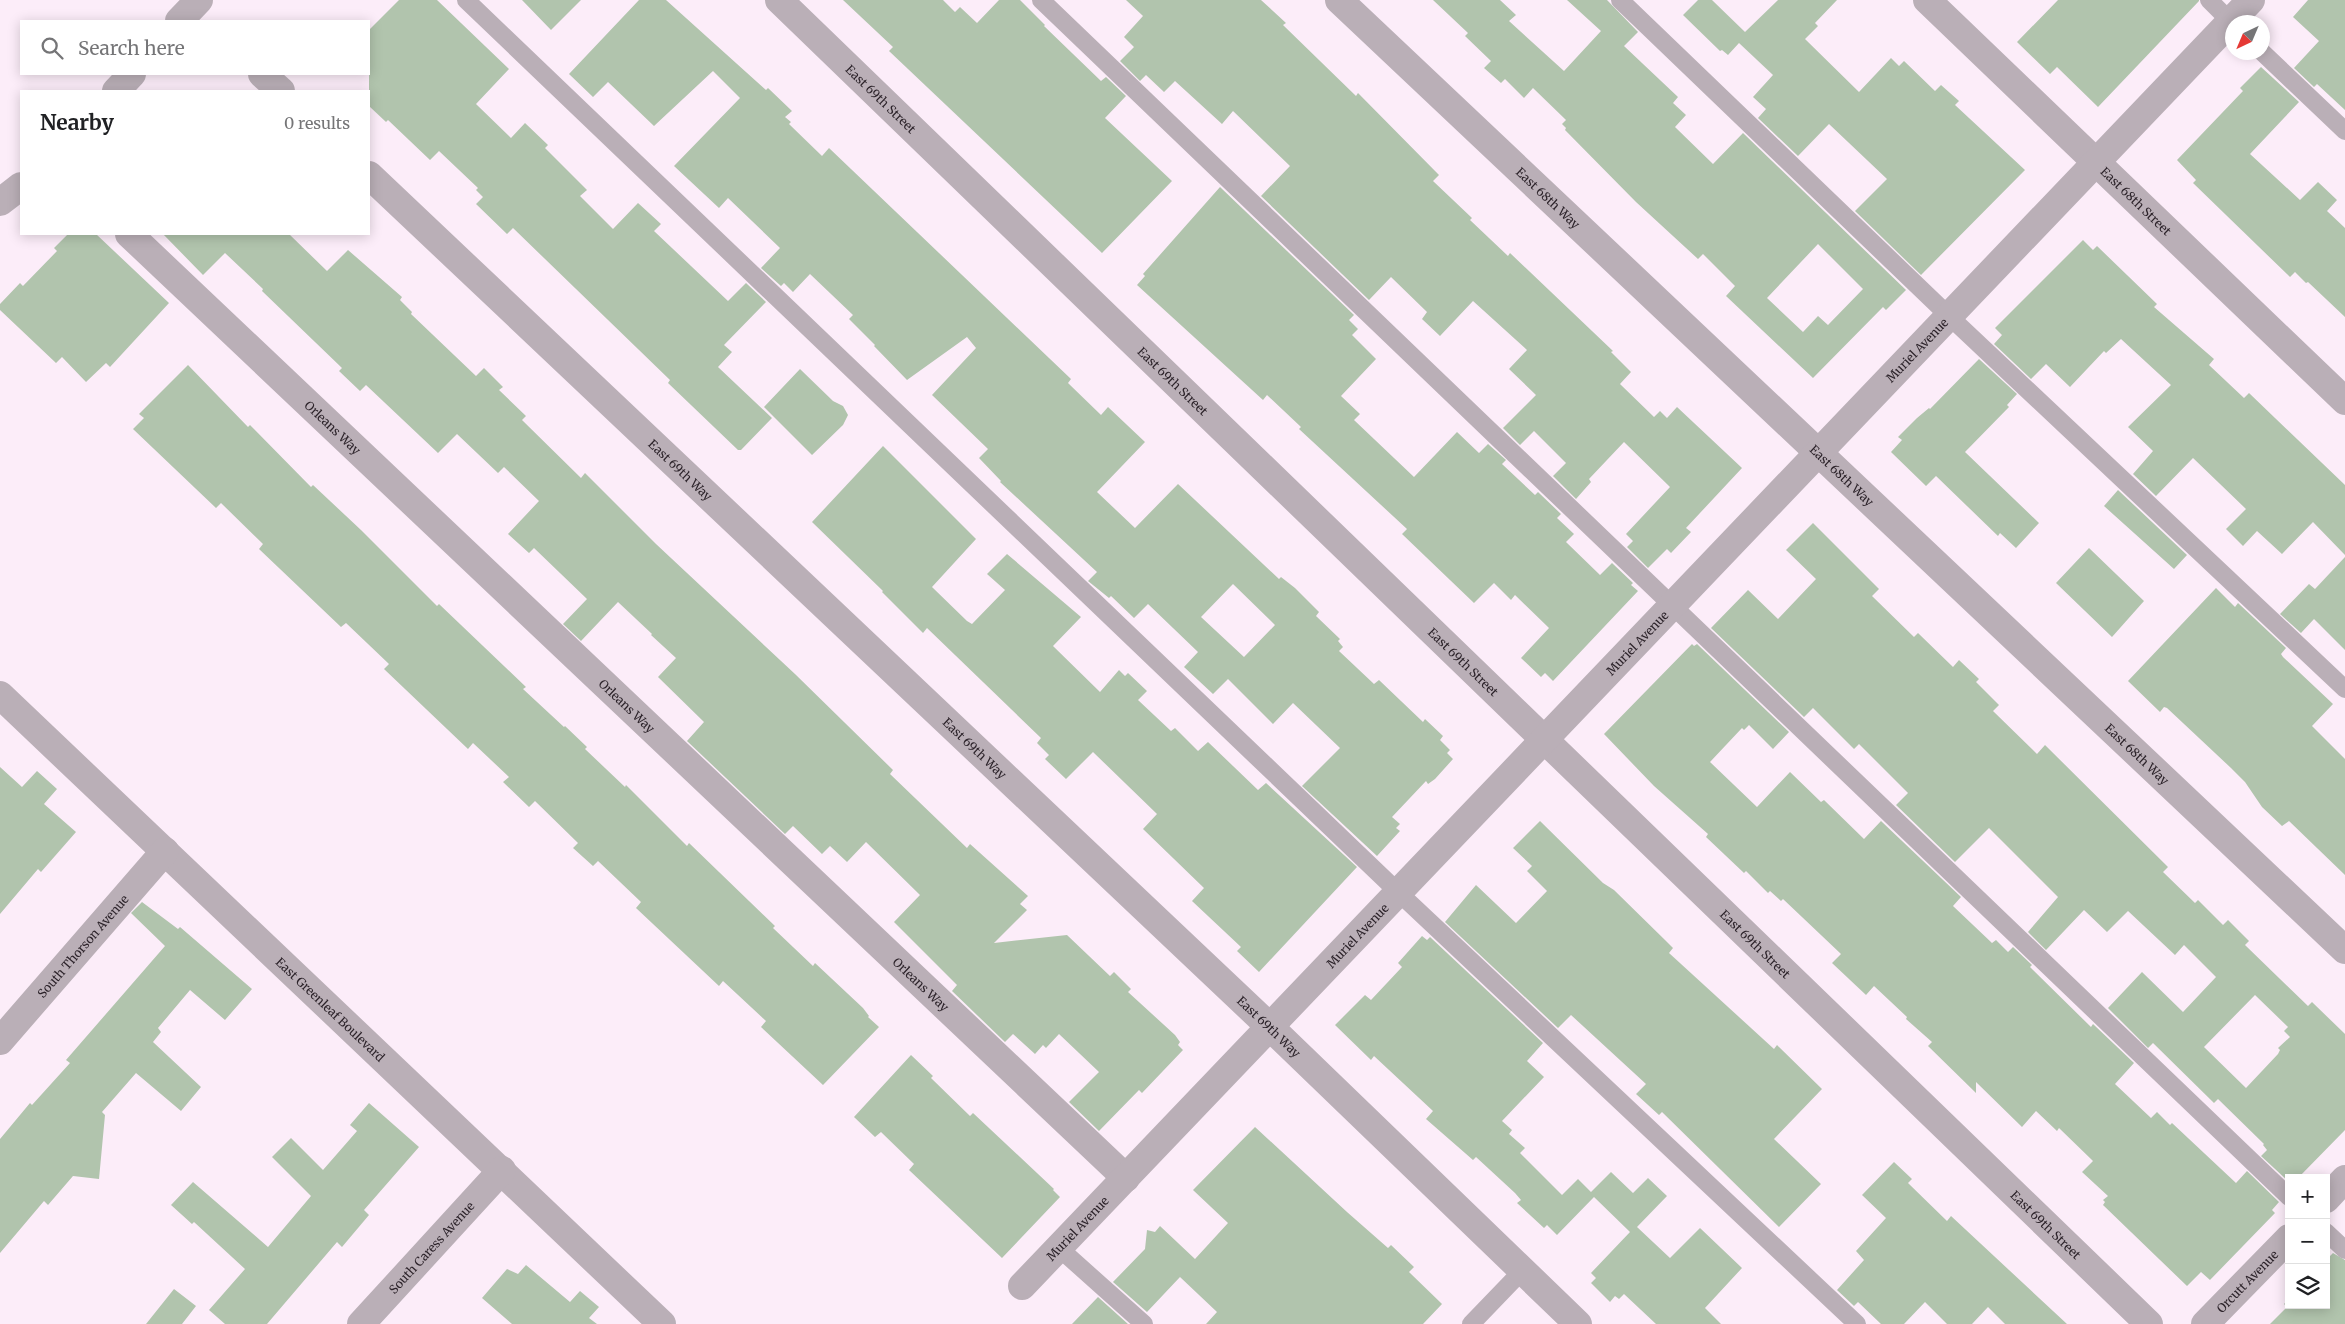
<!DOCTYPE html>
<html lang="en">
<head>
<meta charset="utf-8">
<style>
	body { margin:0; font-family:Merriweather,serif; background:#f2f2f2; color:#202124 }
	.controls { position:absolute; right:15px; bottom:15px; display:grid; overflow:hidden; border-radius:0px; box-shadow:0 2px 12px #0003 }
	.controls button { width:45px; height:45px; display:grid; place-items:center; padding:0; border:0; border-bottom:1px solid #e0e0e0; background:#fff; color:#202124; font:25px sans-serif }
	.compass { position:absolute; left:2225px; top:15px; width:45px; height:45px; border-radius:50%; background:#fff; box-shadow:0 2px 12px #0003; rotate:224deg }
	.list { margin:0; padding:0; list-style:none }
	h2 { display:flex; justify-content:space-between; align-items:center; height:65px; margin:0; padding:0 20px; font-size:21px }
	h2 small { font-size:16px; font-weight:400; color:#757577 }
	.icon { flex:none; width:28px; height:28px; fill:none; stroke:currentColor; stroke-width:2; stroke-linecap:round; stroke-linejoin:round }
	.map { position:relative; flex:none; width:2345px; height:1324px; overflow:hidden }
	.search { position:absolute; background:#fff; box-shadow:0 2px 12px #0003; left:20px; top:20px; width:350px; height:55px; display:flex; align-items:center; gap:12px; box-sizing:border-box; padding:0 18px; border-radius:0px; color:#757577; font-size:19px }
	.panel { position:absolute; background:#fff; box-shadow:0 2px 12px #0003; left:20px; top:90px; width:350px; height:145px; border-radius:0px }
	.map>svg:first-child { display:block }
	.building { fill:#b1c4ad; fill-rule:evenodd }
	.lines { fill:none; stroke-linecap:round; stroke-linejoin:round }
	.service { stroke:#baafb7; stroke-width:18 }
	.minor { stroke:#baafb7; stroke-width:28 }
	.labels { text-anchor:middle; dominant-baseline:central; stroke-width:4; stroke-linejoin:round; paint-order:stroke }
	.street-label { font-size:12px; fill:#2c232a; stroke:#fff }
</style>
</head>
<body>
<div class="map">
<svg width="2345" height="1324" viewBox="0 0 2345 1324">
	<rect width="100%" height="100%" fill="#fcedf9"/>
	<path class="building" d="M 399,0 L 437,0 L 509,69 L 476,104 L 511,138 L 525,123 L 548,145 L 545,148 L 587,190 L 580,196 L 613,229 L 638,203 L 661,224 L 654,231 L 728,301 L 746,283 L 766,302 L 724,345 L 732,352 L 718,367 L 772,418 L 741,450 L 738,450 L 668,383 L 670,380 L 513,228 L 507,234 L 476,204 L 483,197 L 476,190 L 478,188 L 439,151 L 430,160 L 388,120 L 386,122 L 369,106 L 369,30 Z
		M 522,0 L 581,0 L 551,30 Z
		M 639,0 L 666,0 L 766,90 L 768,88 L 792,111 L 785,117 L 791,122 L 789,124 L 822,156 L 829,148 L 1071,379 L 1068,383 L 1101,415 L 1108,407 L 1145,442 L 1097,492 L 1135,528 L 1178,484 L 1279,579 L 1281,577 L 1295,588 L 1319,612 L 1316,616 L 1340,639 L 1338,641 L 1343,647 L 1339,651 L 1374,684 L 1379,680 L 1423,722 L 1425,719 L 1443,736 L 1440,740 L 1450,750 L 1447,753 L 1453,759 L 1435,779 L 1428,784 L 1426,781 L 1392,817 L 1400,824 L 1396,828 L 1400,831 L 1377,856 L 1302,786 L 1340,748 L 1293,703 L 1273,724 L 1228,679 L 1213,694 L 1184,667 L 1198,652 L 1148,604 L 1134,618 L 1111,596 L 1109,598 L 1088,581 L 1097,572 L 1000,482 L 1001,481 L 979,458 L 988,449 L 932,395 L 976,348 L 967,337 L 907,380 L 874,346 L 875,345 L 849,319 L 853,315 L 810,274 L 793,292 L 784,283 L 781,286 L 761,268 L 780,248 L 728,198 L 719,208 L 674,166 L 740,98 L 713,71 L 654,126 L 608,82 L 593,97 L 569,74 ZM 1233,584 L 1275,625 L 1244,657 L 1201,617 Z
		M 843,0 L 943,0 L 955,12 L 960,7 L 977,23 L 999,0 L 1020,0 L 1045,25 L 1044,26 L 1101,81 L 1106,77 L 1126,96 L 1105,118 L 1172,181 L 1102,253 L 889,51 L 893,47 Z
		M 1126,0 L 1261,0 L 1286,23 L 1283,25 L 1356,96 L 1358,93 L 1439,175 L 1433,181 L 1472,218 L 1470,220 L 1508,256 L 1510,253 L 1613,351 L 1611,352 L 1631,372 L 1620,384 L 1654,417 L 1660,411 L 1667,418 L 1677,407 L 1742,468 L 1686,528 L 1691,532 L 1671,553 L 1667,549 L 1648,568 L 1627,547 L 1633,541 L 1626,534 L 1670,487 L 1624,442 L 1589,479 L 1591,482 L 1576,499 L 1553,476 L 1566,463 L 1534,431 L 1520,445 L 1503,428 L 1536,395 L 1509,369 L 1527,350 L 1473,301 L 1440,336 L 1422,319 L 1427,312 L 1391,277 L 1369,300 L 1261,196 L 1290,166 L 1233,111 L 1222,124 L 1175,81 L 1164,92 L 1146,75 L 1140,81 L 1120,61 L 1134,47 L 1124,37 L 1143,16 Z
		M 1433,0 L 1500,0 L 1516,15 L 1509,21 L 1564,71 L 1601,31 L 1567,0 L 1607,0 L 1638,32 L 1624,46 L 1678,97 L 1673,103 L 1686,115 L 1675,127 L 1713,164 L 1743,133 L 1906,290 L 1886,310 L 1883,307 L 1813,378 L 1726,296 L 1735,286 L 1703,254 L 1698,259 L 1636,202 L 1565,130 L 1566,128 L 1562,124 L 1566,120 L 1533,88 L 1524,98 L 1505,79 L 1501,83 L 1484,68 L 1491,61 L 1465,36 L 1468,33 ZM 1818,244 L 1863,289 L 1828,325 L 1818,316 L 1803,332 L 1767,298 Z
		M 1698,0 L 1712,0 L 1745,32 L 1778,0 L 1837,0 L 1815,23 L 1818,26 L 1805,39 L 1859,92 L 1891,58 L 1899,66 L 1904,61 L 1935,91 L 1941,85 L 1959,101 L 1955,105 L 2025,170 L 1921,275 L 1855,211 L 1887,179 L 1829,124 L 1798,156 L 1758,118 L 1766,109 L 1753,97 L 1773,75 L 1739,43 L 1728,55 L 1722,50 L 1720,51 L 1683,15 Z
		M 2058,0 L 2199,0 L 2199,1 L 2098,107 L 2057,67 L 2050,74 L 2017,42 Z
		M 2308,0 L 2345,0 L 2345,110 L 2317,84 L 2314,87 L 2294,68 L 2319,41 L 2293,17 Z
		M 2261,67 L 2299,102 L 2250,154 L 2300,200 L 2318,182 L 2337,200 L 2327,211 L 2345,228 L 2345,317 L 2308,282 L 2306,283 L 2295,272 L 2290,277 L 2193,183 L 2196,180 L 2177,160 L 2243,91 L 2240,88 Z
		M 1220,187 L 1354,315 L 1349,320 L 1358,329 L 1352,335 L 1376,359 L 1341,396 L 1360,414 L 1354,420 L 1414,477 L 1457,432 L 1479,453 L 1488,444 L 1506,460 L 1502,464 L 1535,495 L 1538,492 L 1561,514 L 1557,518 L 1574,534 L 1566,542 L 1600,575 L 1612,563 L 1633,583 L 1631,585 L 1638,591 L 1553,681 L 1545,673 L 1541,677 L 1521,658 L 1549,628 L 1515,595 L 1511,600 L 1494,583 L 1474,603 L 1402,534 L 1407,529 L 1299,429 L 1301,427 L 1267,395 L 1263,400 L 1137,285 L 1145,276 L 1143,274 Z
		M 68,234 L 96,234 L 169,303 L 110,367 L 106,363 L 86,382 L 62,357 L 56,363 L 0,310 L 0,304 L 20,283 L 23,286 L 57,251 L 54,248 Z
		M 163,234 L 289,234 L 327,271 L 348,250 L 402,297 L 400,300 L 412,312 L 411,314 L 476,376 L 484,368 L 503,387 L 499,390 L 526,416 L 522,420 L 581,478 L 585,473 L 656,544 L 795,674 L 893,770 L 890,774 L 967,848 L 970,844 L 1028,896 L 1020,904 L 1027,910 L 994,943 L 1067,935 L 1110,976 L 1114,972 L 1131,989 L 1128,992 L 1175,1035 L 1180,1042 L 1178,1045 L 1183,1050 L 1142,1093 L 1139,1090 L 1099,1131 L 1069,1102 L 1099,1072 L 1059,1034 L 1046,1048 L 1043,1045 L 1035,1054 L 1013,1034 L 1005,1042 L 952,991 L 957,985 L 894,922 L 920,895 L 866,842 L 847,862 L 830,846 L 822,854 L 793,826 L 785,834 L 687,741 L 704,722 L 658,677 L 676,658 L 651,635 L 652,634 L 618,602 L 581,641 L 563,624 L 587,599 L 534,548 L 529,553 L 508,534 L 539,501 L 504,467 L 498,473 L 457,434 L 438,453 L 366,385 L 360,391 L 339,371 L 342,368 L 262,291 L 263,289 L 225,253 L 203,275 Z
		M 2083,240 L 2093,250 L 2097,246 L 2157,304 L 2154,307 L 2214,359 L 2209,365 L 2244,398 L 2249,393 L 2345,485 L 2345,555 L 2313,522 L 2282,554 L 2257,531 L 2243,546 L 2226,529 L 2246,509 L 2193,458 L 2156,496 L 2133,474 L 2153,451 L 2128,427 L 2171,385 L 2121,339 L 2106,353 L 2104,351 L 2070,387 L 2046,364 L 2031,379 L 1994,344 L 2002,335 L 1995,328 Z
		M 1979,359 L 2017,394 L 2007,405 L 2009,407 L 1965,452 L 2039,523 L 2016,548 L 2000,533 L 1998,536 L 1936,476 L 1926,486 L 1891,452 L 1902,440 L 1898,437 L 1917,418 L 1929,408 L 1930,409 Z
		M 188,365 L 248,427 L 250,425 L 311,487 L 313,485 L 361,530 L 437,606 L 439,604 L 526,687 L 523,689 L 564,727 L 565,726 L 587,747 L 585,749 L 625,787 L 626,785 L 687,846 L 689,843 L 775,926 L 773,928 L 813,966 L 815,963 L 863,1008 L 869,1016 L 868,1017 L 879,1027 L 823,1085 L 761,1027 L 766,1021 L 723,981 L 719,986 L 636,908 L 641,902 L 598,861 L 593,866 L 573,848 L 578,843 L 535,801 L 529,807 L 503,782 L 509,777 L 473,743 L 468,749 L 384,669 L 389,664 L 346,623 L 341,627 L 259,549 L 263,544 L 221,503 L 216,508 L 133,429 L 144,418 L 139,414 Z
		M 800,369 L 833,401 L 843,406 L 848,415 L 843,425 L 812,455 L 764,407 Z
		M 883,446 L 976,539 L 932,587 L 967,621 L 972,624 L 1005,590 L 987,574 L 1007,554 L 1081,617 L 1053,646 L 1100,692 L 1119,670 L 1125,676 L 1128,673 L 1147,691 L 1138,700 L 1171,731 L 1175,728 L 1198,751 L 1208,742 L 1258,790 L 1266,783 L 1357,867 L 1259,972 L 1237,951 L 1241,947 L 1192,901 L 1204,888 L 1143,829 L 1157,814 L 1093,752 L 1066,779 L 1045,759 L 1049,755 L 1037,743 L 1041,738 L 927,628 L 923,633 L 882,592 L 883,591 L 812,522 Z
		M 2118,490 L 2187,555 L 2174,569 L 2104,506 Z
		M 1813,523 L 1879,589 L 1872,596 L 1914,637 L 1918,633 L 1953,667 L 1959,660 L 1979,679 L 1976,682 L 1999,705 L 1993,711 L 2037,754 L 2045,745 L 2168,867 L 2163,872 L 2195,903 L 2198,900 L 2223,925 L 2228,920 L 2249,941 L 2245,945 L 2308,1006 L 2312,1002 L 2345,1034 L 2345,1130 L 2298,1178 L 2289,1178 L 2289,1182 L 2261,1156 L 2267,1150 L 2263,1145 L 2264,1144 L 2218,1099 L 2214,1103 L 2153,1043 L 2148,1048 L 2108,1008 L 2142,972 L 2183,1012 L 2216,977 L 2184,945 L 2175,955 L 2128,911 L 2107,932 L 2084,910 L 2046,950 L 2028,932 L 2058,897 L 1989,828 L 1955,862 L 1896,805 L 1908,793 L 1859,744 L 1854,749 L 1813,708 L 1804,717 L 1711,628 L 1748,590 L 1778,619 L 1816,579 L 1786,550 ZM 2255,995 L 2288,1027 L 2284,1031 L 2290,1037 L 2278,1048 L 2280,1050 L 2278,1054 L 2246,1088 L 2204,1047 Z
		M 2089,548 L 2144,601 L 2112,637 L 2056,583 Z
		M 2345,557 L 2345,650 L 2314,619 L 2301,633 L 2280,614 L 2309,584 L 2315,589 Z
		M 2216,588 L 2235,607 L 2238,603 L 2286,648 L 2281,654 L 2283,657 L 2333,704 L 2312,726 L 2345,759 L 2345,875 L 2289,821 L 2282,826 L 2262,807 L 2245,782 L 2231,768 L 2167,708 L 2164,707 L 2160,712 L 2128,681 Z
		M 1692,644 L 1694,646 L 1697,644 L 1789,732 L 1773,749 L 1749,725 L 1744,730 L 1742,728 L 1710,762 L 1757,807 L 1790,772 L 1821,802 L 1824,800 L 1864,839 L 1881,821 L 1961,897 L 1953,906 L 1992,943 L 1996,940 L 2008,952 L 2013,947 L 2032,965 L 2030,967 L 2091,1027 L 2093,1024 L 2134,1063 L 2115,1084 L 2151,1118 L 2157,1112 L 2170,1125 L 2172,1123 L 2236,1183 L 2247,1171 L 2279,1202 L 2272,1210 L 2275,1213 L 2210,1280 L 2201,1272 L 2187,1286 L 2103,1205 L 2105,1202 L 2103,1200 L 2108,1196 L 2082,1172 L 2093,1161 L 2059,1128 L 2057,1131 L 2036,1111 L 2022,1127 L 1976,1082 L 1976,1093 L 1928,1046 L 1932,1042 L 1906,1019 L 1907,1017 L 1874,986 L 1866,995 L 1832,963 L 1841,954 L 1783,899 L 1781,901 L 1770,891 L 1768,893 L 1746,871 L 1744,873 L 1706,837 L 1708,834 L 1654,786 L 1604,734 Z
		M 0,767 L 22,787 L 37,771 L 57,789 L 44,804 L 76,832 L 41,872 L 38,869 L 0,914 Z
		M 1540,821 L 1603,883 L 1614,890 L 1665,940 L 1673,948 L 1669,953 L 1774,1049 L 1777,1045 L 1822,1089 L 1774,1139 L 1821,1184 L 1779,1227 L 1662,1112 L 1659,1115 L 1636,1094 L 1646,1084 L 1571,1015 L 1558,1028 L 1445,922 L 1476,885 L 1516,923 L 1547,891 L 1527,871 L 1532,866 L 1513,848 Z
		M 142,902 L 178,929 L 180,927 L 252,989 L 225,1020 L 190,990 L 158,1028 L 161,1032 L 153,1042 L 201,1087 L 181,1111 L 136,1073 L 102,1112 L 105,1115 L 99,1179 L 73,1176 L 48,1205 L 44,1201 L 0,1253 L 0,1139 L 30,1103 L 32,1105 L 70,1063 L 66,1060 L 165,946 L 131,913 Z
		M 1422,936 L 1427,940 L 1430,937 L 1543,1043 L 1527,1061 L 1544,1077 L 1502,1121 L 1512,1130 L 1509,1134 L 1525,1148 L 1520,1153 L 1562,1195 L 1578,1179 L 1591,1192 L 1611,1172 L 1633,1193 L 1648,1178 L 1667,1196 L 1637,1227 L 1670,1258 L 1700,1228 L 1742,1268 L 1705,1308 L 1721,1324 L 1656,1324 L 1624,1294 L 1619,1299 L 1615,1296 L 1610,1302 L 1591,1283 L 1596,1278 L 1591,1273 L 1630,1232 L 1594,1197 L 1557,1235 L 1547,1225 L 1544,1228 L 1517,1203 L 1521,1200 L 1515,1193 L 1476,1157 L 1473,1160 L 1426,1119 L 1433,1111 L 1374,1056 L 1371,1060 L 1335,1025 L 1365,995 L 1371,1000 L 1402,967 L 1398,963 Z
		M 911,1055 L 933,1076 L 931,1078 L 970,1116 L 973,1113 L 1054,1189 L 1053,1190 L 1060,1197 L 1002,1258 L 909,1170 L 914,1164 L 881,1132 L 875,1137 L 854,1117 Z
		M 369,1103 L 419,1147 L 364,1210 L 369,1215 L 342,1247 L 337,1242 L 267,1324 L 225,1324 L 209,1310 L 245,1269 L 194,1222 L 192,1224 L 171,1205 L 193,1182 L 268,1247 L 311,1196 L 272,1157 L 291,1138 L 323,1170 L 357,1131 L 350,1125 Z
		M 1255,1127 L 1347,1212 L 1388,1248 L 1391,1245 L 1414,1267 L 1409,1272 L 1442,1304 L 1423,1324 L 1206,1324 L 1217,1312 L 1180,1277 L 1147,1312 L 1113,1282 L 1145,1249 L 1147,1230 L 1155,1232 L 1160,1226 L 1195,1259 L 1228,1223 L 1193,1190 Z
		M 1894,1162 L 1912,1179 L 1908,1183 L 1947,1221 L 1951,1216 L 2067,1324 L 2005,1324 L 1988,1307 L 1972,1324 L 1947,1324 L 1925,1302 L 1904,1324 L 1881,1324 L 1858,1302 L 1854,1306 L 1837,1290 L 1864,1260 L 1856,1251 L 1886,1218 L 1862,1195 Z
		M 2333,1253 L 2345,1260 L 2345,1324 L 2270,1324 L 2287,1307 L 2284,1304 L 2289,1299 L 2289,1305 L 2326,1305 L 2326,1260 Z
		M 526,1265 L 570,1302 L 580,1291 L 599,1307 L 589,1318 L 597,1324 L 512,1324 L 482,1298 L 507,1269 L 518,1274 Z
		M 174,1289 L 196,1306 L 182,1324 L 146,1324 Z
		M 1098,1297 L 1128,1324 L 1072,1324 Z"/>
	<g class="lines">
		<path class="service" d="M 466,0 L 1398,892 L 1857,1324
			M 1041,0 L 2289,1197
			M 1620,0 L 1949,316 L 2345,689
			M 2209,0 L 2232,23
			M 2262,52 L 2345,131
			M 2326,1232 L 2345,1250
			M 1059,1248 L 1144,1324
			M 1471,1324 L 1523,1270"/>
		<g class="minor">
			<path id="s1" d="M 779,0 L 2149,1324"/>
			<path id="s2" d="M 1339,0 L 2345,950"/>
			<path id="s3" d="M 1927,0 L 2345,401"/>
			<path d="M 179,21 L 199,0"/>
			<path d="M 262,74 L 281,91"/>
			<path d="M 116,91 L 132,74"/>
			<path id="s4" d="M 369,175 L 1270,1027 L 1578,1324"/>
			<path d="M 0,202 L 21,186"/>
			<path id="s5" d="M 129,234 L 1126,1178"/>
			<path id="s6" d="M 0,695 L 662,1324"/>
			<path id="s7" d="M 0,1041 L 165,851"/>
			<path d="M 2326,1199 L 2345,1179"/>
			<path id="s8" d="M 1022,1286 L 2251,0"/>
			<path id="s9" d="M 361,1324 L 502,1170"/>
			<path id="s10" d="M 2205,1324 L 2289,1238"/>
		</g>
	</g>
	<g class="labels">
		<g class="street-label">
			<text stroke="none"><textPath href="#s1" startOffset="142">East 69th Street</textPath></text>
			<text stroke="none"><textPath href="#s2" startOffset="288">East 68th Way</textPath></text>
			<text stroke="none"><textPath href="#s3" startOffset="290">East 68th Street</textPath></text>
			<text stroke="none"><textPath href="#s8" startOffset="1295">Muriel Avenue</textPath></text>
			<text stroke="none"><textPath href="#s1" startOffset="548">East 69th Street</textPath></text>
			<text stroke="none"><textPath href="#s5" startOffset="281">Orleans Way</textPath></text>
			<text stroke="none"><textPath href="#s4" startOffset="429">East 69th Way</textPath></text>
			<text stroke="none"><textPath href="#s2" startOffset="692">East 68th Way</textPath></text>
			<text stroke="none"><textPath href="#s8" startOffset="890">Muriel Avenue</textPath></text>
			<text stroke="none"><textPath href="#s1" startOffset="952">East 69th Street</textPath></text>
			<text stroke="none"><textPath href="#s5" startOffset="686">Orleans Way</textPath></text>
			<text stroke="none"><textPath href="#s4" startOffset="834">East 69th Way</textPath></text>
			<text stroke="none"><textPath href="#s2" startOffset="1098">East 68th Way</textPath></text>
			<text stroke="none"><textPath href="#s8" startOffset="485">Muriel Avenue</textPath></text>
			<text stroke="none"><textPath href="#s1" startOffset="1358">East 69th Street</textPath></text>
			<text stroke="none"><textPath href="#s7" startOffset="126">South Thorson Avenue</textPath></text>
			<text stroke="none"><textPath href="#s5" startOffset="1091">Orleans Way</textPath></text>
			<text stroke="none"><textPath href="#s6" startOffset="456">East Greenleaf Boulevard</textPath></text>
			<text stroke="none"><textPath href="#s4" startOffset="1239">East 69th Way</textPath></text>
			<text stroke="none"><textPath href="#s1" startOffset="1762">East 69th Street</textPath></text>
			<text stroke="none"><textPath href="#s8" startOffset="80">Muriel Avenue</textPath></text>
			<text stroke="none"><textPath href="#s9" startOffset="104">South Caress Avenue</textPath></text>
			<text stroke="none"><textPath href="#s10" startOffset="60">Orcutt Avenue</textPath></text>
		</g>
	</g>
</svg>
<div class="controls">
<button>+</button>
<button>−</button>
<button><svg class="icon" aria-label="layers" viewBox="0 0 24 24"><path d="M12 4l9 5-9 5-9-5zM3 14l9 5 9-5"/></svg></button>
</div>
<svg class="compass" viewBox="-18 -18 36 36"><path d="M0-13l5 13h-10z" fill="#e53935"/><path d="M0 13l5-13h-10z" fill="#757577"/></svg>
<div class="search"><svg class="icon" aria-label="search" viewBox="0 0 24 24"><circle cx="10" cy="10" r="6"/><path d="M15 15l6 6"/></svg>Search here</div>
<section class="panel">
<h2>Nearby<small>0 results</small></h2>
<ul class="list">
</ul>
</section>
</div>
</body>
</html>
